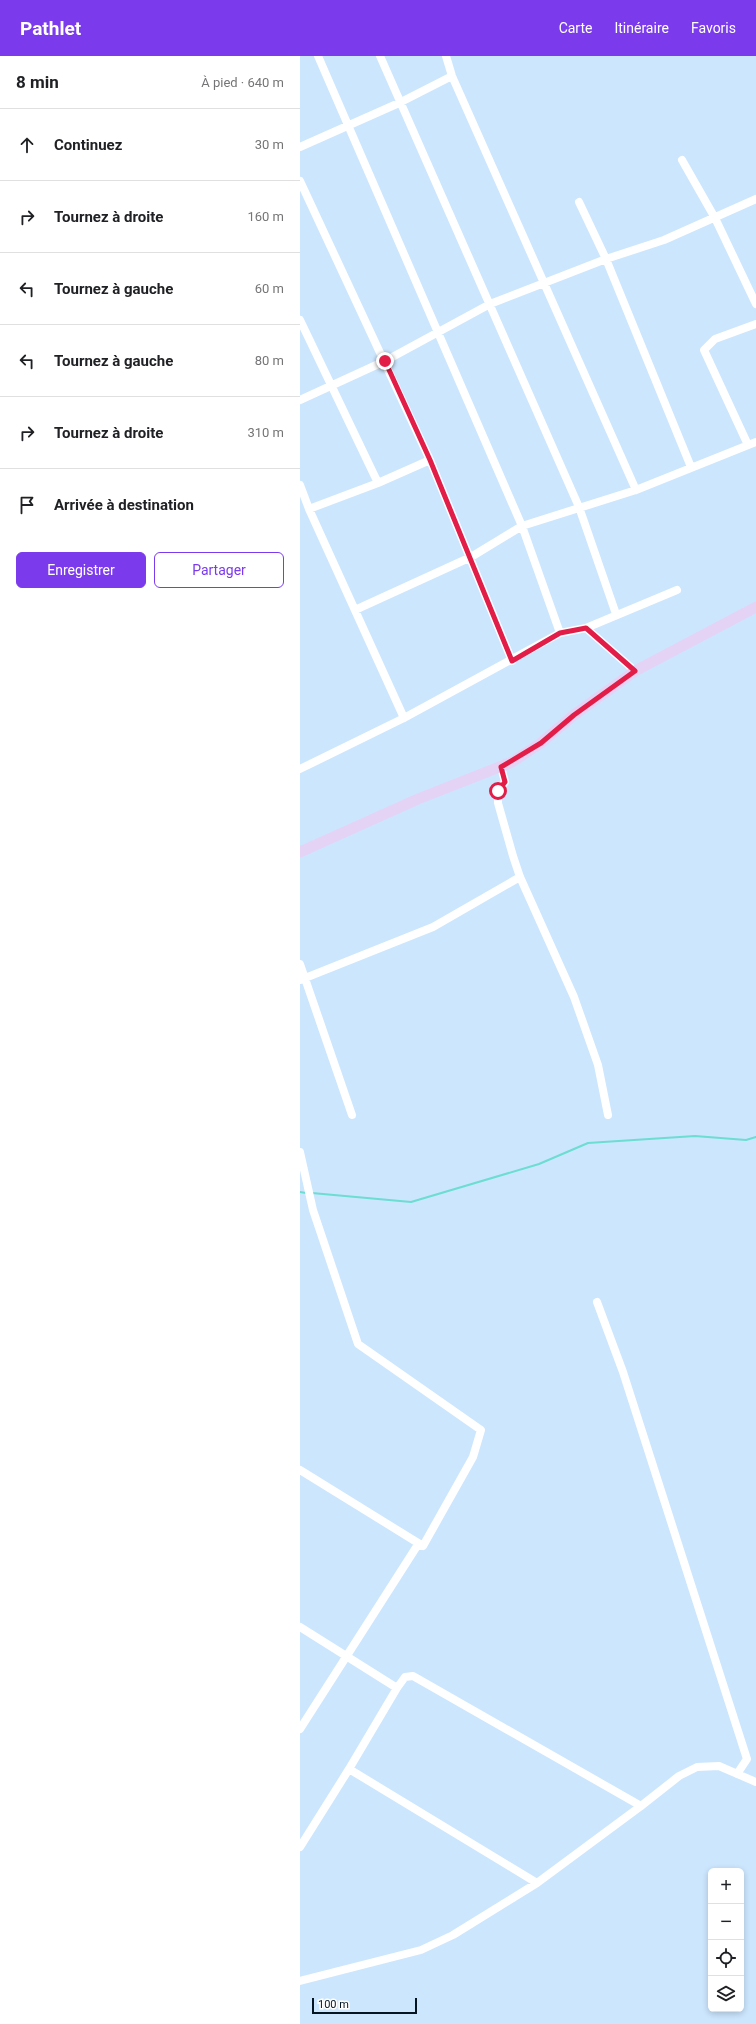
<!DOCTYPE html>
<html lang="fr">
<head>
<meta charset="utf-8">
<style>
	body { margin:0; font-family:Roboto,sans-serif; background:#f2f2f2; color:#202124 }
	.controls { position:absolute; right:12px; bottom:12px; display:grid; overflow:hidden; border-radius:6px; box-shadow:0 2px 6px #0003 }
	.controls button { width:36px; height:36px; display:grid; place-items:center; padding:0; border:0; border-bottom:1px solid #e0e0e0; background:#fff; color:#202124; font:20px sans-serif }
	.scale { position:absolute; left:12px; bottom:10px; width:105px; box-sizing:border-box; padding-left:4px; border:2px solid #051522; border-top:0; font-size:11px; line-height:14px; white-space:nowrap; color:#051522; -webkit-text-stroke:3px #fff; paint-order:stroke }
	.stop { position:absolute; width:12px; height:12px; margin:-9px; border:3px solid #e11d48; border-radius:50%; background:#fff }
	.stop.end { background:#e11d48; border-color:#fff; box-shadow:0 1px 4px #0008 }
	.list { margin:0; padding:0; list-style:none }
	h2 { display:flex; justify-content:space-between; align-items:center; height:52px; margin:0; padding:0 16px; font-size:17px }
	h2 small { font-size:13px; font-weight:400; color:#757577 }
	.list li { display:grid; grid-template-columns:26px 1fr auto; gap:12px; align-items:center; box-sizing:border-box; height:72px; padding:0 16px; border-top:1px solid #e0e0e0 }
	.list b { display:block; font-size:15px; white-space:nowrap }
	.list em { font-size:13px; font-style:normal; color:#757577 }
	.actions { display:flex; gap:8px; padding:12px 16px }
	.actions a { flex:1; padding:9px 0; border:1px solid #7c3aed; border-radius:6px; text-align:center; font-size:14px; color:#7c3aed }
	.actions .main { background:#7c3aed; color:#fff }
	.icon { flex:none; width:22px; height:22px; fill:none; stroke:currentColor; stroke-width:2; stroke-linecap:round; stroke-linejoin:round }
	.map { position:relative; flex:none; width:456px; height:1968px; overflow:hidden }
	header { display:flex; align-items:center; gap:24px; box-sizing:border-box; height:56px; padding:0 20px; background:#7c3aed; color:#fff }
	header strong { font-size:19px }
	nav { display:flex; gap:22px; margin-inline-start:auto; font-size:14px }
	main { display:flex }
	aside { flex:1; background:#fff }
	.map>svg:first-child { display:block }
	.lines { fill:none; stroke-linecap:round; stroke-linejoin:round }
	.stream { stroke:#6cddd1; stroke-width:2 }
	.street { stroke:#fff; stroke-width:8 }
	.secondary { stroke:#e5d3f5; stroke-width:11 }
	.route { stroke:#e11d48; stroke-width:5 }
</style>
</head>
<body>
<header>
<strong>Pathlet</strong>
<nav><a>Carte</a><a>Itinéraire</a><a>Favoris</a></nav>
</header>
<main>
<aside>
<h2>8 min<small>À pied · 640 m</small></h2>
<ul class="list">
<li><svg class="icon" aria-label="ahead" viewBox="0 0 24 24"><path d="M12 20V5M6 11l6-6 6 6"/></svg><div><b>Continuez</b></div><em>30 m</em></li>
<li><svg class="icon" aria-label="right" viewBox="0 0 24 24"><path d="M7 20v-9h11M14 6l5 5-5 5"/></svg><div><b>Tournez à droite</b></div><em>160 m</em></li>
<li><svg class="icon" aria-label="left" viewBox="0 0 24 24"><path d="M17 20v-9H6M10 6l-5 5 5 5"/></svg><div><b>Tournez à gauche</b></div><em>60 m</em></li>
<li><svg class="icon" aria-label="left" viewBox="0 0 24 24"><path d="M17 20v-9H6M10 6l-5 5 5 5"/></svg><div><b>Tournez à gauche</b></div><em>80 m</em></li>
<li><svg class="icon" aria-label="right" viewBox="0 0 24 24"><path d="M7 20v-9h11M14 6l5 5-5 5"/></svg><div><b>Tournez à droite</b></div><em>310 m</em></li>
<li><svg class="icon" aria-label="arrive" viewBox="0 0 24 24"><path d="M6 21V4h12l-3 4 3 4H6"/></svg><div><b>Arrivée à destination</b></div></li>
</ul>
<div class="actions"><a class="main">Enregistrer</a><a>Partager</a></div>
</aside>
<div class="map">
<svg width="456" height="1968" viewBox="0 0 456 1968">
	<rect width="100%" height="100%" fill="#cce6fe"/>
	<g class="lines">
		<path class="stream" d="M 0,1136 L 6,1137
			M 12,1137 L 111,1146 L 239,1108 L 288,1087 L 395,1080 L 446,1084 L 456,1081"/>
		<path class="street" d="M 18,0 L 222,470 L 260,577
			M 80,0 L 279,451 L 316,558
			M 146,0 L 152,20 L 336,434
			M 0,91 L 99,47 L 152,20
			M 382,104 L 415,162 L 456,248
			M 0,125 L 130,404 L 212,605
			M 279,146 L 306,203 L 391,411
			M 0,264 L 78,427
			M 0,344 L 85,305 L 190,248 L 306,203 L 364,184 L 456,143
			M 448,389 L 404,294 L 415,283 L 456,268
			M 0,429 L 9,453 L 104,662
			M 9,453 L 78,427 L 130,404
			M 55,554 L 171,501 L 222,470 L 336,434 L 456,386
			M 286,572 L 335,615
			M 201,711 L 205,726 L 198,735 L 198,747 L 213,800 L 220,821 L 274,941 L 298,1009 L 308,1059
			M 0,713 L 104,662 L 260,577 L 286,572 L 377,534
			M 0,908 L 52,1059
			M 0,924 L 133,871 L 220,821
			M 0,1096 L 13,1154 L 58,1288 L 181,1374 L 173,1401 L 123,1490 L 117,1490 L 0,1673
			M 297,1246 L 323,1316 L 447,1703 L 437,1718
			M 0,1414 L 123,1490
			M 0,1571 L 97,1632 L 105,1621 L 113,1620 L 341,1750
			M 49,1713 L 237,1827
			M 0,1791 L 49,1713 L 97,1632
			M 0,1925 L 121,1894 L 153,1879 L 237,1827 L 341,1750 L 379,1720 L 397,1711 L 419,1710 L 456,1726"/>
		<path class="secondary" d="M 0,796 L 118,743 L 212,706 L 241,687 L 274,659 L 335,615 L 456,551"/>
	</g>
	<g class="lines">
		<path class="route" d="M 85,305 L 130,404 L 212,605 L 260,577 L 286,572 L 335,615 L 274,659 L 241,687 L 201,711 L 205,726 L 198,735"/>
	</g>
</svg>
<div class="controls">
<button>+</button>
<button>−</button>
<button><svg class="icon" aria-label="locate" viewBox="0 0 24 24"><circle cx="12" cy="12" r="6"/><path d="M12 2v4M12 18v4M2 12h4M18 12h4"/></svg></button>
<button><svg class="icon" aria-label="layers" viewBox="0 0 24 24"><path d="M12 4l9 5-9 5-9-5zM3 14l9 5 9-5"/></svg></button>
</div>
<div class="scale">100 m</div>
<div class="stop" style="left:198px;top:735px"></div>
<div class="stop end" style="left:85px;top:305px"></div>
</div>
</main>
</body>
</html>
